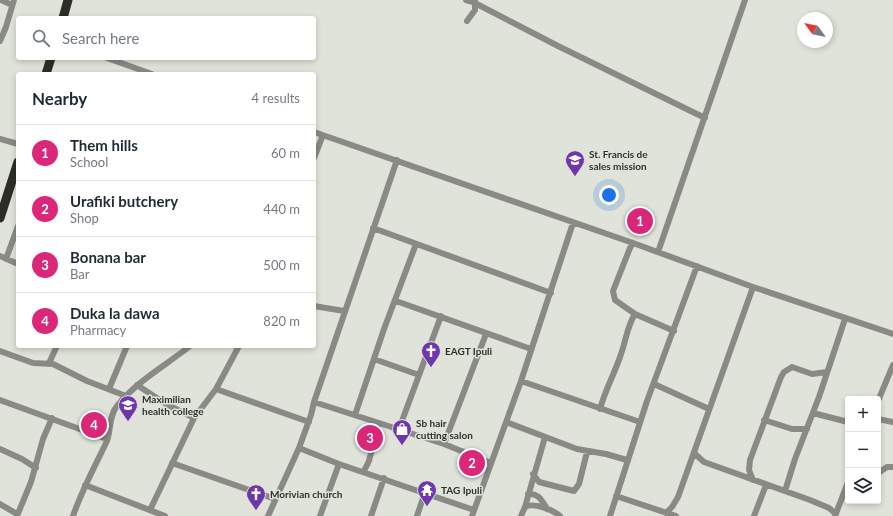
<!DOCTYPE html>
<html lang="en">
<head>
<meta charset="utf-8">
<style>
	body { margin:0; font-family:Lato,sans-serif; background:#f2f2f3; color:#1f2937 }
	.controls { position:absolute; right:12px; bottom:12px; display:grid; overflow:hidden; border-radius:4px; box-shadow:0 2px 6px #0003 }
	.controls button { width:36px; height:36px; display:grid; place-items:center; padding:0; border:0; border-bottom:1px solid #e0e1e3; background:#fff; color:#1f2937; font:20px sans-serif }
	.compass { position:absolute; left:797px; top:12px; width:36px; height:36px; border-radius:50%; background:#fff; box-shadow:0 2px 6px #0003; rotate:303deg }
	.you { position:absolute; left:609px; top:195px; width:14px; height:14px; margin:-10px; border:3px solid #fff; border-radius:50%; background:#1a73e8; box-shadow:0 0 0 6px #1a73e833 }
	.badge { display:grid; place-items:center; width:26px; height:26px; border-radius:50%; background:#db2777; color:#fff; font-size:13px; font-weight:700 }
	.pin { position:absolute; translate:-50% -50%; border:2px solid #fff; box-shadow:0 1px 4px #0006 }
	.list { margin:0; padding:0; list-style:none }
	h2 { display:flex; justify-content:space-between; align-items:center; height:52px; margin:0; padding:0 16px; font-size:17px }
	h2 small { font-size:13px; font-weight:400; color:#747a83 }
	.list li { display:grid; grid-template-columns:26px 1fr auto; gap:12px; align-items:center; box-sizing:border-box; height:56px; padding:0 16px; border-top:1px solid #e0e1e3 }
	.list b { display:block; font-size:15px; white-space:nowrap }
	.list p { margin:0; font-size:13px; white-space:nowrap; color:#747a83 }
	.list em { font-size:13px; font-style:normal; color:#747a83 }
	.icon { flex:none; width:22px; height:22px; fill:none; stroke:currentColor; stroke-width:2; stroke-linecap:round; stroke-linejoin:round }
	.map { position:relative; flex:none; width:893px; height:516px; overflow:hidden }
	.search { position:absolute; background:#fff; box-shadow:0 2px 6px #0003; left:16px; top:16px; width:300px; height:44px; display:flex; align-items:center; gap:10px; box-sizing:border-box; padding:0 14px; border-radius:4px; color:#747a83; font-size:15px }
	.panel { position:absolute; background:#fff; box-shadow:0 2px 6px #0003; left:16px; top:72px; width:300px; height:276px; border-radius:4px }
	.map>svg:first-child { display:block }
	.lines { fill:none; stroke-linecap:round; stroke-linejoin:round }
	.minor { stroke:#898a86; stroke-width:6 }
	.highway { stroke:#2b2d26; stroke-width:9 }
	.labels { text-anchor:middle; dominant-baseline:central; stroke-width:3; stroke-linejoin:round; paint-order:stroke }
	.poi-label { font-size:10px; font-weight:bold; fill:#2f312d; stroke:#dfe3d9; text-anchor:start }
</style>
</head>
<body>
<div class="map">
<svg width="893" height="516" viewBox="0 0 893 516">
	<rect width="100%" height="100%" fill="#dfe3d9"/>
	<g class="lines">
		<path class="minor" d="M 1,0 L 12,5
			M 466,0 L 473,2 L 558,46 L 705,118
			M 467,21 L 475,10 L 475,0
			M 0,41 L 6,27 L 14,0
			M 107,58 L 152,74
			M 314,132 L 633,243 L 753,287 L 893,334
			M 0,139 L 18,144
			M 314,158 L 323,135
			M 373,228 L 551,293
			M 633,243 L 630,248 L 613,291 L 615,300 L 635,314 L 674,331
			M 658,252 L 745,0
			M 0,256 L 18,264
			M 6,259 L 18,226
			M 396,301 L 531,349
			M 314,306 L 344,311
			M 0,351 L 33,363 L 53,364 L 87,381 L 126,396
			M 374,359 L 419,375
			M 49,363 L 57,346
			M 521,381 L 640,422
			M 654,384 L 709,409
			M 137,385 L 166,404 L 194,418
			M 109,389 L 127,346
			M 216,389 L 239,346
			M 0,400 L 107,439
			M 878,401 L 893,365
			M 314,402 L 397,160
			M 600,409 C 605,390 615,373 621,354 C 626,341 627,326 635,314
			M 813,413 L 848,422
			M 355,415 L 384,329 L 416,244
			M 878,419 L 893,422
			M 764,420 L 792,429 L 807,429
			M 506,422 L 577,449 L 606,454 L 627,460
			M 399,429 L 441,316
			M 444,444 L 486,334
			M 299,448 L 339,464 L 474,510
			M 0,449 L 22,459 L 36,468
			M 694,453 L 704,462 L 810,500 L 829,508 L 836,514
			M 172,463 L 275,499
			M 364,471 L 369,461 L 378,424
			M 878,473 L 887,467 L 893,467
			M 533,474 L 539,482 L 574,491 L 579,484 L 587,452
			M 753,480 L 749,470 L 750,460 L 781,377 L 784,372 L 792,367 L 812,374 L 827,372
			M 85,485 L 165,516
			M 785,491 L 795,459 L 819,397 L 845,319
			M 528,494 C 539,493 542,501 547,509
			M 616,496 L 676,516
			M 0,504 L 17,514
			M 525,507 L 545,437
			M 150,510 L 194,418 L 216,389 L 309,422
			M 666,513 L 672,507 L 678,497 L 753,287
			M 17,516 L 31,482 L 43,439 L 52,418
			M 73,516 C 82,490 95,466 107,441 C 111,430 109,415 117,406 C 137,381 165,366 190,346
			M 268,516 L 299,448 L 311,415 L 314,402 L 444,444 L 491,463
			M 320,516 L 339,464
			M 371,516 L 384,478
			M 417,516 L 425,492
			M 472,516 L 521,381 L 573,223
			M 521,516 L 525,507 C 534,502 553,510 560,516
			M 610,516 L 647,401 L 697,266
			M 754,516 L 766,485
			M 835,516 L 848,482"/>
		<path class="highway" d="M 63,18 L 68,0
			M 46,74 L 51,58
			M 0,218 L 18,162"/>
	</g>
	<defs>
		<symbol id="school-pin" viewBox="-11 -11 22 30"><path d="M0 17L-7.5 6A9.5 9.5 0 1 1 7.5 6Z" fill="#6f36ad" stroke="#dfe3d9"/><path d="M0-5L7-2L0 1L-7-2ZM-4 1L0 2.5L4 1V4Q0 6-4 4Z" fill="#fff"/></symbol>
		<symbol id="church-pin" viewBox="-11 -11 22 30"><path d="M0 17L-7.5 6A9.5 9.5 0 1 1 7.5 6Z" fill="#6f36ad" stroke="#dfe3d9"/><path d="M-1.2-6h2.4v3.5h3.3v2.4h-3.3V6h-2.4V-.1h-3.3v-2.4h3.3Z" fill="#fff"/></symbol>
		<symbol id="shop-pin" viewBox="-11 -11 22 30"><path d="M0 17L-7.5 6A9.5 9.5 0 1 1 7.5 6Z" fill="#6f36ad" stroke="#dfe3d9"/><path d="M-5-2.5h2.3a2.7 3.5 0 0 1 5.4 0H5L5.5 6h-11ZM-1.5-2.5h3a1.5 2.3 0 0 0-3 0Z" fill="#fff"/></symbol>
		<symbol id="temple-pin" viewBox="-11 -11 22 30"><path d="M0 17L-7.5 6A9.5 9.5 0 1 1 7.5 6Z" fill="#6f36ad" stroke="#dfe3d9"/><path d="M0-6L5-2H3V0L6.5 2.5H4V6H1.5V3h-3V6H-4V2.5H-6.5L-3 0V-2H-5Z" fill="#fff"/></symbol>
	</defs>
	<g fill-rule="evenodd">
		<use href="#school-pin" x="564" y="149" width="22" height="30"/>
		<use href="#church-pin" x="420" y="340" width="22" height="30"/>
		<use href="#school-pin" x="117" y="394" width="22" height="30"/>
		<use href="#shop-pin" x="391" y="418" width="22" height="30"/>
		<use href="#temple-pin" x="416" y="479" width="22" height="30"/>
		<use href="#church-pin" x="245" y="483" width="22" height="30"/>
	</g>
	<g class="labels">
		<g class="poi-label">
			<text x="589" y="154">St. Francis de<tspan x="589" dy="12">sales mission</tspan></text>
			<text x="445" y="351">EAGT Ipuli</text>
			<text x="142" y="399">Maximilian<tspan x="142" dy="12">health college</tspan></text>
			<text x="416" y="423">Sb hair<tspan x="416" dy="12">cutting salon</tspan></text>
			<text x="441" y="490">TAG Ipuli</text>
			<text x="270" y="494">Morivian church</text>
		</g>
	</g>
</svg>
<div class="controls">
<button>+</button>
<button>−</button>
<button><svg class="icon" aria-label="layers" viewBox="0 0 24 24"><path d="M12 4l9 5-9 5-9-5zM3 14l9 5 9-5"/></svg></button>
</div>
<svg class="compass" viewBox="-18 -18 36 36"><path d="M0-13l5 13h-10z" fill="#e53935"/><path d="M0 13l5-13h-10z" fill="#747a83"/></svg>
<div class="you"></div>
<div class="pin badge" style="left:640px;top:221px">1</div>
<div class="pin badge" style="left:472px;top:463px">2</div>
<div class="pin badge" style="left:370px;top:438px">3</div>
<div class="pin badge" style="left:94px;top:425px">4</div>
<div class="search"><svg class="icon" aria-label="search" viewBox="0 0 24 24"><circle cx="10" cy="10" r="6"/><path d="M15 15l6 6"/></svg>Search here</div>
<section class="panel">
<h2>Nearby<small>4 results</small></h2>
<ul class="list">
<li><span class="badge">1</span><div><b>Them hills</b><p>School</p></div><em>60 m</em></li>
<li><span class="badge">2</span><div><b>Urafiki butchery</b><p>Shop</p></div><em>440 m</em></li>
<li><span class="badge">3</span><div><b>Bonana bar</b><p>Bar</p></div><em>500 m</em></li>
<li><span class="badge">4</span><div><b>Duka la dawa</b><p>Pharmacy</p></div><em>820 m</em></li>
</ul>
</section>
</div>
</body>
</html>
